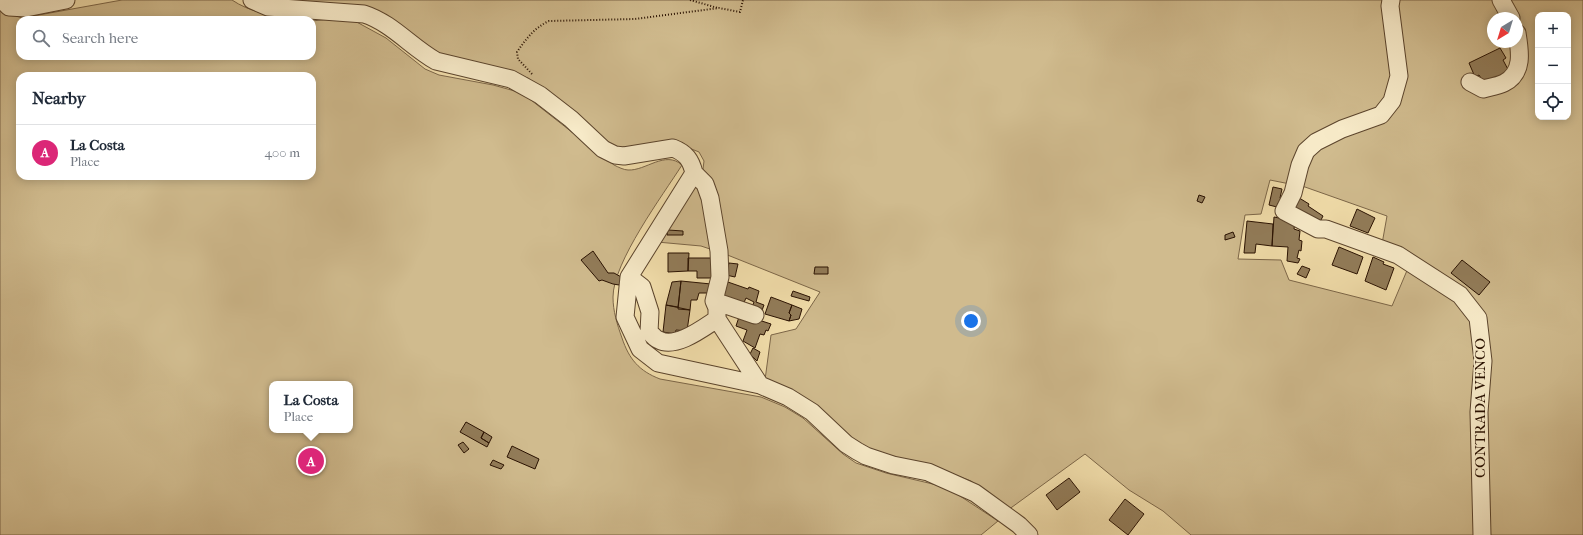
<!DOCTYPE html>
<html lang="en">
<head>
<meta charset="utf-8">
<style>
	body { margin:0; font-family:"IM FELL French Canon",serif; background:#f6f6f7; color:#1f2937 }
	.controls { position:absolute; right:12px; top:12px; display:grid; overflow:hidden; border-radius:8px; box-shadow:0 2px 10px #0003 }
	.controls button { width:36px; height:36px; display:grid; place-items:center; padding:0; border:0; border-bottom:1px solid #e0e1e3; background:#fff; color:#1f2937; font:20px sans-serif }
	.compass { position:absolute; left:1487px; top:12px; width:36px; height:36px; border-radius:50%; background:#fff; box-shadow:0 2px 10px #0003; rotate:218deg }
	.you { position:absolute; left:971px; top:321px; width:14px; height:14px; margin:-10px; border:3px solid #fff; border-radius:50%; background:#1a73e8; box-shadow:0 0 0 6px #1a73e833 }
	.badge { display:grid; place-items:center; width:26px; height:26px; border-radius:50%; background:#db2777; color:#fff; font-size:13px; font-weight:700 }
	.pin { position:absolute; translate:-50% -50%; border:2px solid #fff; box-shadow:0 1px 4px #0006 }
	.popup { position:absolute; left:269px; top:381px; width:84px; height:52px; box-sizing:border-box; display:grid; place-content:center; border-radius:8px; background:#fff; filter:drop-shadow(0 1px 3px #0005); font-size:13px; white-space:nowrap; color:#747a83 }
	.popup b { font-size:15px; color:#1f2937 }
	.popup::after { content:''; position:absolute; left:50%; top:100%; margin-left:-8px; border:8px solid transparent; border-top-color:#fff }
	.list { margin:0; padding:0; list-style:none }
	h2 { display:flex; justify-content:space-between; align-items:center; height:52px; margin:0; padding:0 16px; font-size:17px }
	h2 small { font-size:13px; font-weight:400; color:#747a83 }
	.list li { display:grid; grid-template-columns:26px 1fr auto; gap:12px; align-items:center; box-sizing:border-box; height:56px; padding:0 16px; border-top:1px solid #e0e1e3 }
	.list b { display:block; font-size:15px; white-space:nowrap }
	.list p { margin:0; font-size:13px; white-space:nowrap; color:#747a83 }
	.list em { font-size:13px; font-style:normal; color:#747a83 }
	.icon { flex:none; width:22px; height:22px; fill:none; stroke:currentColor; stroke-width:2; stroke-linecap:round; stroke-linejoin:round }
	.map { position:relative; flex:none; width:1583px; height:535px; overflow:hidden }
	.search { position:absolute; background:#fff; box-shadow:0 2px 10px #0003; left:16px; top:16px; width:300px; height:44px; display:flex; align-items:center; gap:10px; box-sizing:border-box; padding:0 14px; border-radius:12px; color:#747a83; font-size:15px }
	.panel { position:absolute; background:#fff; box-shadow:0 2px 10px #0003; left:16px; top:72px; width:300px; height:108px; border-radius:12px }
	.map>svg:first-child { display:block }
	.green { fill:#d0bb8e; stroke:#7c6648; fill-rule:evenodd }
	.building { fill:#927c59; stroke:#291101 }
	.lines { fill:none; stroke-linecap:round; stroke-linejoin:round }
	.minor-casing { stroke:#5b442c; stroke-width:19 }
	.path { stroke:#291101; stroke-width:2; stroke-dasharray:1 2; stroke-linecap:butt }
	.minor { stroke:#f7eac8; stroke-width:17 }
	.labels { text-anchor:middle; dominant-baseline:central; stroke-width:3; stroke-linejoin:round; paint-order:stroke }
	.street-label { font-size:15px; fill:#291101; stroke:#f7eac8 }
</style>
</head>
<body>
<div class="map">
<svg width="1583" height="535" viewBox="0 0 1583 535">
	<rect width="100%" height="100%" fill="#f2deab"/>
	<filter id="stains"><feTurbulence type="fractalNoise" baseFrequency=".005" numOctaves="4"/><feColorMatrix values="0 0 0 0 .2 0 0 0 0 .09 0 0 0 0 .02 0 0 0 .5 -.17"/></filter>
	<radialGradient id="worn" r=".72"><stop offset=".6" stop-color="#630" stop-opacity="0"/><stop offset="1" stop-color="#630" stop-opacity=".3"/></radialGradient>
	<path class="green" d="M 122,0 L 232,0 C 248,11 273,17 293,20 L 20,20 L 20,56 L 312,56 L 312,21 L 339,18 L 353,20 L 386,38 L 425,69 L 439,75 L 493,85 L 522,93 L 614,165 C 618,167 624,170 628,170 C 646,171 665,150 682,165 C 663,195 613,262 613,297 C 613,311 617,324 622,338 C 629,359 639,371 660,379 L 761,397 L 785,407 L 803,418 L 843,454 L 856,463 L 886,473 L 937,485 L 957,494 L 998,521 L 981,535 L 0,535 L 0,8 L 5,12 L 22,18 ZM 20,76 L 312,76 L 312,176 L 20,176 ZM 272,384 L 350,384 L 350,430 L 272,430 Z
		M 274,0 L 1583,0 L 1583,535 L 1191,535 L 1163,511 L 1129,490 L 1085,454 L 1008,510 L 971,481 L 929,465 L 879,458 L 765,380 L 771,335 L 796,329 L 820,292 L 725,254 L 701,246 L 657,242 L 703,169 L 704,161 L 699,152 L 684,146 L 623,152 L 596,134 L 559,101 L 528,78 L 431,51 L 371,9 ZM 1538,15 L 1568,15 L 1568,117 L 1538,117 ZM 1493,18 L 1517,18 L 1517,42 L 1493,42 ZM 1270,180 L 1305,187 L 1387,216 L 1382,244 L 1411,261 L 1392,306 L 1289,280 L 1281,260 L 1238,259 L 1245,215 L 1261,214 Z"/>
	<path class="building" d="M 1500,48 L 1506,58 L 1503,60 L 1511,75 L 1487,88 L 1479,75 L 1475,77 L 1469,63 Z
		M 1273,187 L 1282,189 L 1280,198 L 1288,200 L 1286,205 L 1278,203 L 1277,207 L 1269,205 Z
		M 1199,195 L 1205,197 L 1202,203 L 1197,201 Z
		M 1296,196 L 1309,204 L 1308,206 L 1323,216 L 1319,224 L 1289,207 Z
		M 1357,209 L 1375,218 L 1368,233 L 1350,226 Z
		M 1274,217 L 1295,221 L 1294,229 L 1300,231 L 1299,240 L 1302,241 L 1301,251 L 1299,250 L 1297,258 L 1300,259 L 1298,263 L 1287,261 L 1288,247 L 1272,246 Z
		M 1247,221 L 1273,224 L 1272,246 L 1256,244 L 1255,253 L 1244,253 Z
		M 668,230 L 683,231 L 683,235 L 667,235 Z
		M 1233,232 L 1235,237 L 1225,240 L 1225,235 Z
		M 1339,247 L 1363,257 L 1357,274 L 1332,265 Z
		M 593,251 L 608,273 L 614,273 L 623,278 L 619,285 L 613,284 L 602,280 L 599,281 L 581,260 Z
		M 668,253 L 689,253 L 688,271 L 668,272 Z
		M 1373,257 L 1384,262 L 1383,264 L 1394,268 L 1386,290 L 1365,281 Z
		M 688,258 L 716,258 L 717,278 L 697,278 L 697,271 L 688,271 Z
		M 1462,260 L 1490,282 L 1479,295 L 1451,273 Z
		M 729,263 L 738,264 L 735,277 L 726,275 Z
		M 1302,266 L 1310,269 L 1306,278 L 1297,274 Z
		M 815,267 L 828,267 L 828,274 L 814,274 Z
		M 681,281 L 678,307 L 666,305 L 672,282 Z
		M 681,281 L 711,284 L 710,293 L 699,293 L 697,300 L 691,300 L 690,310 L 678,309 Z
		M 725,281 L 748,289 L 749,287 L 759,291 L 756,302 L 764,305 L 761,313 L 751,310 L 754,302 L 746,298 L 742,307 L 720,297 Z
		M 793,291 L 810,297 L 809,301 L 791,296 Z
		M 771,297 L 792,305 L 789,313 L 791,315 L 789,321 L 765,314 Z
		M 666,305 L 690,310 L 687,331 L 676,330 L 675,334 L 663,332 Z
		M 792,305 L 802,309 L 799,319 L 789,321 L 791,315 L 789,313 Z
		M 740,314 L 771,324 L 768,331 L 766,330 L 764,335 L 760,334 L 755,348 L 743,341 L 747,330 L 736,326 Z
		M 753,348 L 760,352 L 757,361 L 750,354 Z
		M 466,422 L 484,432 L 481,438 L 489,443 L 487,447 L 460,432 Z
		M 484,432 L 492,437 L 489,443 L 481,438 Z
		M 463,442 L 469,449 L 464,453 L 458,445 Z
		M 512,446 L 539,459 L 535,469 L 507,457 Z
		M 493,460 L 504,465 L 501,469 L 490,465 Z
		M 1069,478 L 1080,492 L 1057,510 L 1046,495 Z
		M 1125,499 L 1144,514 L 1128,535 L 1109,520 Z"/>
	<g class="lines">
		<defs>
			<path id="minor" d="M 2,0 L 9,7 L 26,8 L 66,0
				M 252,0 L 268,7 L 364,14 C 392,23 411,47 436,61 L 511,79 L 540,95 L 571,119 L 603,149 L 615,155 L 624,156 L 673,148 C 686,153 691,160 694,173 L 629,277 L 625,317 L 640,349 L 658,363 L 760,385 L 788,397 L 812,412 L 846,444 L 857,451 L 866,456 L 893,465 L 928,472 L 975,493 L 1019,525 L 1029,535
				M 1391,0 L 1390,6 L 1399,76 L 1392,101 L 1381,115 L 1342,129 L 1316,142 L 1306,151 L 1300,165 L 1293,193 L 1284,211 L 1318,229 L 1326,229 L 1398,255 L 1460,295 L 1478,318 L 1483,361 L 1479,412 L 1482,535
				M 1501,0 L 1511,18
				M 1470,82 L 1483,89 C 1490,87 1498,86 1504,83 C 1524,73 1520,51 1517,33
				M 694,173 L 705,184 L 710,198 L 719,251 L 720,277 L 714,301 L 717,308 L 717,319 L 760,385
				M 629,277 L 642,287 L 650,312 L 649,332 C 652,334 655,339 659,340 C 676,349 703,328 717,319
				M 714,301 L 755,315"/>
		</defs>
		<use href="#minor" class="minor-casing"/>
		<path class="path" d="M 690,0 L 718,8
			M 532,74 L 518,59 L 517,52 C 526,39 534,28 549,21 L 635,19 L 719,8 L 740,12 L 743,0"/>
		<use href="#minor" class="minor"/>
	</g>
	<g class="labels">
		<g class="street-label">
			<text transform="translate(1480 408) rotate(-90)">CONTRADA VENCO</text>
		</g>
	</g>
	<rect width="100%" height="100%" filter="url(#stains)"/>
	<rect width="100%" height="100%" fill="url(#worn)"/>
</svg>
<div class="controls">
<button>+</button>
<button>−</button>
<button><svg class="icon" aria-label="locate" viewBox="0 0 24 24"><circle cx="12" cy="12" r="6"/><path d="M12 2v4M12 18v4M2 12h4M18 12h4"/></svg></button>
</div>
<svg class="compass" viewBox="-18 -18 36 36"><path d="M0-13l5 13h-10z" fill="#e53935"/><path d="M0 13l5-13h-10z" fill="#747a83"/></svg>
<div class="you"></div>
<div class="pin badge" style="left:311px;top:461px">A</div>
<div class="popup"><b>La Costa</b>Place</div>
<div class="search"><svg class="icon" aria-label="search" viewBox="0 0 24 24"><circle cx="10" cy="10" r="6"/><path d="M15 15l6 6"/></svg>Search here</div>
<section class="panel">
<h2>Nearby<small></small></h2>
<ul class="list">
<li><span class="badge">A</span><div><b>La Costa</b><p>Place</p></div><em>400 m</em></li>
</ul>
</section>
</div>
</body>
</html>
